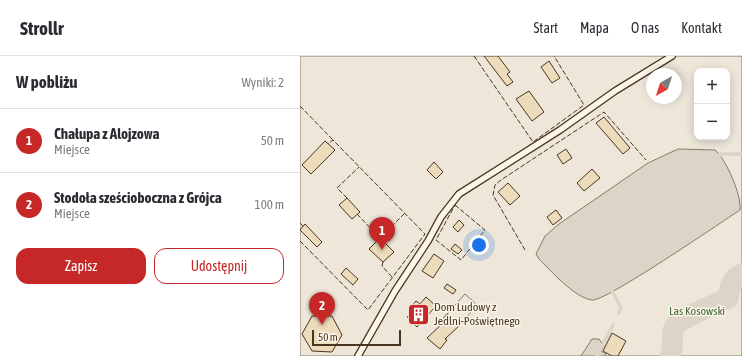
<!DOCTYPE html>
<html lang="pl">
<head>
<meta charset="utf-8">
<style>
	body { margin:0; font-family:"Asap Condensed",sans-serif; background:#f7f7f7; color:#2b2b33 }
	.controls { position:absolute; right:12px; top:12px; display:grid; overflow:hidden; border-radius:8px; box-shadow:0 2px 10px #0003 }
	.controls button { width:36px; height:36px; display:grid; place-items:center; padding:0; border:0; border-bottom:1px solid #e1e1e2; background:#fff; color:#2b2b33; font:20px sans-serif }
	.compass { position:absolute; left:346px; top:12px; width:36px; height:36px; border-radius:50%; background:#fff; box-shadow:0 2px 10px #0003; rotate:219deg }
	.scale { position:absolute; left:12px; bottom:10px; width:89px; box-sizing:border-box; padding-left:4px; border:2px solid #4a3520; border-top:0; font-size:11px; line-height:14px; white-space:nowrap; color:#4a3520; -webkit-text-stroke:3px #fbf6e9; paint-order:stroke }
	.you { position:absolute; left:179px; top:189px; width:14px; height:14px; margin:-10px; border:3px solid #fff; border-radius:50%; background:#1a73e8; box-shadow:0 0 0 6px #1a73e833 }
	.badge { display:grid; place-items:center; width:26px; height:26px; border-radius:50%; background:#c62828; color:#fff; font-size:13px; font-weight:700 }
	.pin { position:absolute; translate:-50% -33px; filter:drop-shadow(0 1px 2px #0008) }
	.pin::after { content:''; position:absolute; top:21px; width:14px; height:12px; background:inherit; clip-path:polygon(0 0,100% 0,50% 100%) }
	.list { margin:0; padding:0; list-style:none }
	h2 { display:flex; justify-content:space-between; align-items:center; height:52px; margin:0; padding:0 16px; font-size:17px }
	h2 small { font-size:13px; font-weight:400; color:#7c7c81 }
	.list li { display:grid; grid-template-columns:26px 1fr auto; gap:12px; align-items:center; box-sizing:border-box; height:64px; padding:0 16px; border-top:1px solid #e1e1e2 }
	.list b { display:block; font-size:15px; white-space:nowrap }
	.list p { margin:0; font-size:13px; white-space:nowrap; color:#7c7c81 }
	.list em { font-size:13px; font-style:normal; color:#7c7c81 }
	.actions { display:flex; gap:8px; padding:12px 16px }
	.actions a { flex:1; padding:9px 0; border:1px solid #c62828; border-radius:12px; text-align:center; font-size:14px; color:#c62828 }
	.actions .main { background:#c62828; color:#fff }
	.map { position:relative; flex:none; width:442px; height:300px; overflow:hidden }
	header { display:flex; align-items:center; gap:24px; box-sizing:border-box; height:56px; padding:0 20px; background:#fff; border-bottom:1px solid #e1e1e2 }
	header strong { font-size:19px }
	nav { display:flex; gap:22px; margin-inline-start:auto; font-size:14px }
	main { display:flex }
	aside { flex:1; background:#fff }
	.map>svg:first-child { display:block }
	.green { fill:#ede6d9; stroke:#887966; fill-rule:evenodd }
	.parking { fill:#ede7d9; stroke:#887966 }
	.water { fill:#dcd4c6; stroke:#887966 }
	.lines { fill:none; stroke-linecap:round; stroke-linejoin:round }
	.stream { stroke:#dcd4c6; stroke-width:3.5 }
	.river { stroke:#dcd4c6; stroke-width:21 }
	.building { fill:#ecdcbc; stroke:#4a3520 }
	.lane-casing { stroke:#4a3520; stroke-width:8 }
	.lane { stroke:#fbf6e9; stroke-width:5.5 }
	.fence { stroke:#4a3520; stroke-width:1; stroke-dasharray:5 2; stroke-linecap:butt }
	.labels { text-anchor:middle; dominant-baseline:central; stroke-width:3; stroke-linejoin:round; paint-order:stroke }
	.poi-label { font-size:12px; fill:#4a3520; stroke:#fbf6e9; text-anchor:start }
	.park-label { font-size:12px; fill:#436837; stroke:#fbf6e9 }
</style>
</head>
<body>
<header>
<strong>Strollr</strong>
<nav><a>Start</a><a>Mapa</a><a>O nas</a><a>Kontakt</a></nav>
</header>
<main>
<aside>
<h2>W pobliżu<small>Wyniki: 2</small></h2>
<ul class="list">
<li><span class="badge">1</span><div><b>Chałupa z Alojzowa</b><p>Miejsce</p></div><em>50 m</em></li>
<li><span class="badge">2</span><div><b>Stodoła sześcioboczna z Grójca</b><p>Miejsce</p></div><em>100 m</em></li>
</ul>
<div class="actions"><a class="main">Zapisz</a><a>Udostępnij</a></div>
</aside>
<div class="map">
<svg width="442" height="300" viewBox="0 0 442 300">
	<rect width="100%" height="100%" fill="#fbf6e9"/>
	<path class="green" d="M 0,0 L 442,0 L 442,300 L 0,300 ZM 397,15 L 427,15 L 427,81 L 397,81 ZM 352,18 L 376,18 L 376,42 L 352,42 Z"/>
	<path class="parking" d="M 165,238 L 177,249 L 160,269 L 147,258 Z"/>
	<path class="water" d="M 378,93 L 415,94 C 426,103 442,140 440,154 C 420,167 305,246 292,244 C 275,242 251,215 239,203 L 236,198 L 245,180 L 259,168 L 348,107 Z
		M 292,283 L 299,283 L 304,290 L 301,295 L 306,298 L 305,300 L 281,300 Z"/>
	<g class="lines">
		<path class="stream" d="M 418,102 L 420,98 L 442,98
			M 311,233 L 321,252 L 319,257
			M 297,300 L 313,269"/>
		<path class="river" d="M 370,300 C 375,291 370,281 374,272 C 379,261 416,249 428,242 C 430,231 431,222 442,218"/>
	</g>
	<path class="building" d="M 184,0 L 198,0 L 210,16 L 207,18 L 213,26 L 207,30 Z
		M 249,5 L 260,22 L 252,27 L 241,11 Z
		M 229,35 L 244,56 L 232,65 L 216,43 Z
		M 304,61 L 330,92 L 323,98 L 296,67 Z
		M 25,85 L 35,94 L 11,118 L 2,109 Z
		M 266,93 L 272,102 L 263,108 L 257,99 Z
		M 134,106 L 143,116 L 136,123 L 127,114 Z
		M 292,113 L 300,122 L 284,135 L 277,127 Z
		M 208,127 L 220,140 L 210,149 L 198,136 Z
		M 47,142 L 60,156 L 52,163 L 39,149 Z
		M 256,154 L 262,162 L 253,169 L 247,161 Z
		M 159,164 L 164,169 L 158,176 L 153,171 Z
		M 5,168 L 22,186 L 17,191 L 0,174 Z
		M 80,182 L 94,196 L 83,206 L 69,193 Z
		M 155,188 L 162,194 L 158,198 L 151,193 Z
		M 134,198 L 144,205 L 133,222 L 122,215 Z
		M 46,212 L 58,223 L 53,229 L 41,218 Z
		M 147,228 L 156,234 L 153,238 L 144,232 Z
		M 126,241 L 136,250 L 117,271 L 107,261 L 113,255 L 110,252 L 116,245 L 120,248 Z
		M 147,258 L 160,269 L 145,283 L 147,284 L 140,293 L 127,282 L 143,267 L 141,265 Z
		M 12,260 L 32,260 L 42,279 L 32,296 L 12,295 L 2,278 Z
		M 312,277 L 326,285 L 318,300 L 312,300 L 303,295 Z"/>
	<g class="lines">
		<defs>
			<path id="lane" d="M 58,300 L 95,235 L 128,185 L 141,161 L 159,138 L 260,74 L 315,35 L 372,0"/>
		</defs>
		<use href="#lane" class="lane-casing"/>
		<use href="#lane" class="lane"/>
		<path class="fence" d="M 174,0 L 233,86 L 284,49 L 254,0
			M 0,50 L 33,84
			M 47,142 L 37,132 L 59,111
			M 155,149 L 185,174 L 161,204 L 136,184 Z
			M 57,158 L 80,182 L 105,157
			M 0,167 L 3,170
			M 0,185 L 68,254 L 125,178 L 33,84 L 28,88
			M 225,194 L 193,139 L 195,129 L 201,124 L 304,56 L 346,104
			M 83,206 L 82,210 L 92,221"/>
	</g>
	<defs>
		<symbol id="building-square" viewBox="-11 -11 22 22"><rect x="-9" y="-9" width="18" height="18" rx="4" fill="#c62828" stroke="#fbf6e9"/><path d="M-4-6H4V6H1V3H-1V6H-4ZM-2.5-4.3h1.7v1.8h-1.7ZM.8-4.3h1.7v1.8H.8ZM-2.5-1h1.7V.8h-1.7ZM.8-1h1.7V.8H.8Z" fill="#fff"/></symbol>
	</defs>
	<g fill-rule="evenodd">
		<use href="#building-square" x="106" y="246" width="25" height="25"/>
	</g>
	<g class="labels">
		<g class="poi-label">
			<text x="134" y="251">Dom Ludowy z<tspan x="134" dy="14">Jedlni-Poświętnego</tspan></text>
		</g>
		<g class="park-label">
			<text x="397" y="255">Las Kosowski</text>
		</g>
	</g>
</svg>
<div class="controls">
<button>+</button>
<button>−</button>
</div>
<svg class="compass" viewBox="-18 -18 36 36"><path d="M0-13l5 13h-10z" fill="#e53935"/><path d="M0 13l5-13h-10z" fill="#7c7c81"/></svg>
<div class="scale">50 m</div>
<div class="you"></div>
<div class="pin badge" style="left:82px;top:194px">1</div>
<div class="pin badge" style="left:22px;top:269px">2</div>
</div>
</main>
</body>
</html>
